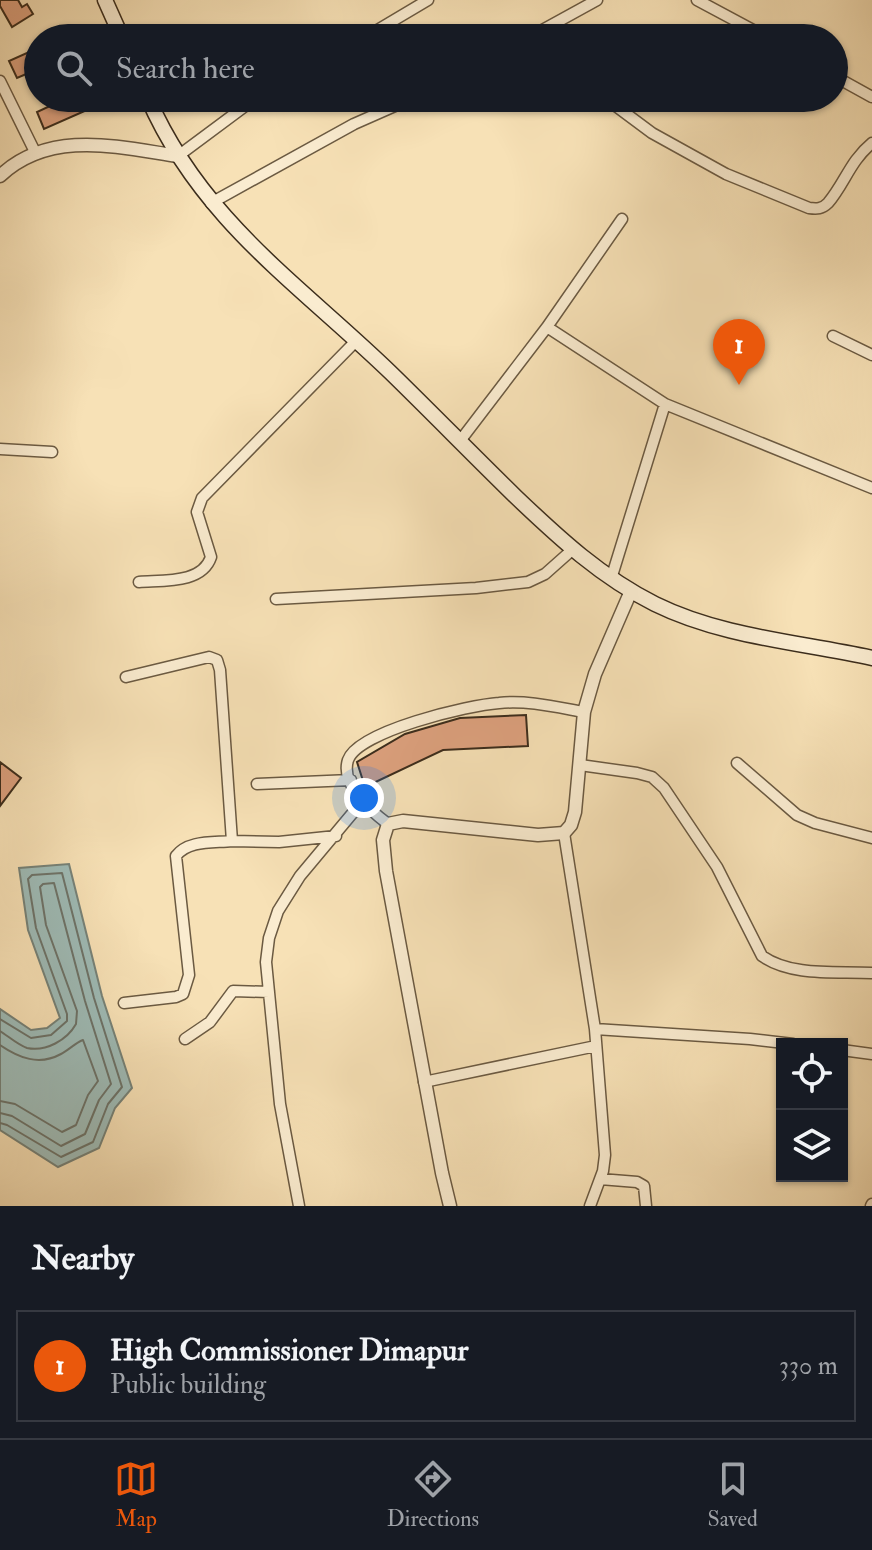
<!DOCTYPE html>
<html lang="en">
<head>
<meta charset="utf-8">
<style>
	body { margin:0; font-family:"IM FELL Double Pica",serif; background:#20242c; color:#f1f3f6 }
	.controls { position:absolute; right:24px; bottom:24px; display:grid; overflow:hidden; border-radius:0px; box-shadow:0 2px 6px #0004 }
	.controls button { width:72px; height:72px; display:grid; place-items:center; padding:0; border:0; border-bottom:2px solid #363941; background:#171b24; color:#f1f3f6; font:40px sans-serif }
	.you { position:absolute; left:364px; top:798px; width:28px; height:28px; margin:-20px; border:6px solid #fff; border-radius:50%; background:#1a73e8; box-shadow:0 0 0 12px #1a73e833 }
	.badge { display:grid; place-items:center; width:52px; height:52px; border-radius:50%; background:#ea580c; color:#fff; font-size:26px; font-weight:700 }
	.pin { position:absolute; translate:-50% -66px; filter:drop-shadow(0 2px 4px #0008) }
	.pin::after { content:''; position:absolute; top:42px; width:28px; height:24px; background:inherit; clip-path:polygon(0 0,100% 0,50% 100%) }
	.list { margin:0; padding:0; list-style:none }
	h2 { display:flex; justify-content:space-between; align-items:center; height:104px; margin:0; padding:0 32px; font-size:34px }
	h2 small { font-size:26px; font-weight:400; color:#9ea1a6 }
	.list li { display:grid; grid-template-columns:52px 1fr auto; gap:24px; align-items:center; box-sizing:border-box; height:112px; margin:0 16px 16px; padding:0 16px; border:2px solid #363941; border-radius:0px }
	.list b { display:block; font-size:30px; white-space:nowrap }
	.list p { margin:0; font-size:26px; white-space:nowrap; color:#9ea1a6 }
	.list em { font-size:26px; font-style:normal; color:#9ea1a6 }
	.icon { flex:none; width:44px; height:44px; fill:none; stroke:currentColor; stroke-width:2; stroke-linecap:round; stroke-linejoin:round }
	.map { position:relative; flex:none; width:872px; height:1206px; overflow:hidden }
	.search { position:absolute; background:#171b24; box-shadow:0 2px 6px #0004; left:24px; right:24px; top:24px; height:88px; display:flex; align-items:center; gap:20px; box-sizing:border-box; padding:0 28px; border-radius:44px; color:#9ea1a6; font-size:30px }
	.sheet { height:232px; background:#171b24 }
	nav { display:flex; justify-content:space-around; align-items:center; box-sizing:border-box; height:112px; border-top:2px solid #363941; background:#171b24; font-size:22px; color:#9ea1a6 }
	nav a { display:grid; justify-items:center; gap:4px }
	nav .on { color:#ea580c }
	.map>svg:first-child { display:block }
	.water { fill:#9fbcb7; stroke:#778379; stroke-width:2 }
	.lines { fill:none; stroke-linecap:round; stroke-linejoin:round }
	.shore { stroke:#6e746a; stroke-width:2 }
	.building { fill:#dda17e; stroke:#3c2d1c; stroke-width:2 }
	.minor-casing { stroke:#6b5a42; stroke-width:13 }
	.tertiary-casing { stroke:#6b5a42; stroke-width:15 }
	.secondary-casing { stroke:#3c2d1c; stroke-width:17 }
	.minor { stroke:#faecd0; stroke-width:10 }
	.tertiary { stroke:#faecd0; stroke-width:12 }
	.secondary { stroke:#faecd0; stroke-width:14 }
</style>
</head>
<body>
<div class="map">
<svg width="872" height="1206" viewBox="0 0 872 1206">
	<rect width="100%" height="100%" fill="#f7e1b6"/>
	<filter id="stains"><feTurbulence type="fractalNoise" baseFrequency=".0025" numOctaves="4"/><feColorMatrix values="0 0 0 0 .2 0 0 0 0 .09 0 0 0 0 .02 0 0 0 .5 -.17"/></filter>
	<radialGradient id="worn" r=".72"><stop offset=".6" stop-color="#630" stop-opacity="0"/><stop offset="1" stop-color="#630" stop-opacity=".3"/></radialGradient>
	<path class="water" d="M 69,864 L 102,996 L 132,1088 L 115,1108 L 99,1148 L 58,1167 L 0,1130 L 0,1009 L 31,1030 L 47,1028 L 60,1018 L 28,930 L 19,868 Z"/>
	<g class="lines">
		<path class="shore" d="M 0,1019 L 31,1038 L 51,1035 L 67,1021 L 67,1014 L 36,928 L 28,879 L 32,875 L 62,873 L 94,998 L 122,1087 L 108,1104 L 93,1142 L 61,1157 L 7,1125 L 0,1123
			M 0,1031 C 8,1036 18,1045 27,1048 C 46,1052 67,1040 76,1024 L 77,1011 L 46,925 L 40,887 L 43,884 L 54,883 L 85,1001 L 111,1084 L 99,1100 L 85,1134 L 61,1146 L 12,1116 L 0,1113
			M 0,1045 C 19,1058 39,1066 61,1054 C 69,1050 75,1043 83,1040 L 98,1081 L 88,1095 L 76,1125 L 62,1132 L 15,1104 L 0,1101"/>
	</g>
	<path class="building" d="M 0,0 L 18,0 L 22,7 L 27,4 L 33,14 L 12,27 L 0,6 Z
		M 38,48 L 38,69 L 17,78 L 9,61 Z
		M 67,98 L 114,98 L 44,129 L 37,112 Z
		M 526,715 L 528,746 L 443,750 L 365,787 L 357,762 L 405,734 L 460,718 Z
		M 0,762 L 21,778 L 0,806 Z"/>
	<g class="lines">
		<defs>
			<path id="minor" d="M 697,0 L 768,38
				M 364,38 L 428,0
				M 528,38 L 597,0
				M 834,76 L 872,97
				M 0,81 L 36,154
				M 605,98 L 652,133 L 726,174 L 809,208 C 817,209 822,209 828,203 C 845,183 850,161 872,143
				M 178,156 L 256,98
				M 211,203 L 354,124 L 413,98
				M 547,327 L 665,404 L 611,579
				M 833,336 L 872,355
				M 665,404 L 872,488
				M 460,441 L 547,327 L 622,219
				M 0,449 L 52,452
				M 139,582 C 163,580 202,584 211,557 L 197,512 L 202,498 L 355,342
				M 276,599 L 476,588 L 528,582 L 545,574 L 572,550
				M 737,763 L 797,815 L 815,823 L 872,838
				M 580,765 L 637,773 L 652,777 L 664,788 L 717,867 L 762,956 C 792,977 837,971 872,973
				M 257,784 L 351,780
				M 388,824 C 371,811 340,785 348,760 C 358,731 469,705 499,703 C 527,700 556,707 584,712
				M 564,833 L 595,1029 L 750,1039 L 793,1044
				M 232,841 L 279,842 L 336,836
				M 124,1003 L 176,997 L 183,994 L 189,975 L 176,856 C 188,840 213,843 232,841 L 220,670 L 217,660 L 209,657 L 126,677
				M 185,1039 L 210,1022 L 233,991 L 269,992
				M 842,1050 L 872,1054
				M 424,1082 L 596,1046
				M 600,1179 L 637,1182 L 644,1186 L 646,1206
				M 299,1206 L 280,1104 L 266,962 L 269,938 L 278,911 L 300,876 L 361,803
				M 590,1206 L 603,1171 L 605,1155 L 595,1029
				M 871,1206 L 872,1204"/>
			<path id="tertiary" d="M 0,176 C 50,129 118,147 178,156
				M 450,1206 L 442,1173 L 386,871 L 383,840 L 388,824 L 403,821 L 538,835 L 564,833 L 571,825 L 575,812 L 584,712 L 595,674 L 631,591"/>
			<path id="secondary" d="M 105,0 L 122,38
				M 148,98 C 201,220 299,284 391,373 C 433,414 474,456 516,497 C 559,538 601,577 655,604 C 722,637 799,642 872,658"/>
		</defs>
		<use href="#minor" class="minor-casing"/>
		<use href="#tertiary" class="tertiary-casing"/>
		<use href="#secondary" class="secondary-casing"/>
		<use href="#minor" class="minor"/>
		<use href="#tertiary" class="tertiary"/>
		<use href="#secondary" class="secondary"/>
	</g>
	<rect width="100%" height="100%" filter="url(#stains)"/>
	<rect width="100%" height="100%" fill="url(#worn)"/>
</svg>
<div class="controls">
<button><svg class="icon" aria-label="locate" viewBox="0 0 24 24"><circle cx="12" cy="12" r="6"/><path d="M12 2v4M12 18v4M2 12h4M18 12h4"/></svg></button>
<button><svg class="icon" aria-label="layers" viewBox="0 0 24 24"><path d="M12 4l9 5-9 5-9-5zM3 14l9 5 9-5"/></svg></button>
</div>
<div class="you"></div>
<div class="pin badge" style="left:739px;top:385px">1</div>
<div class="search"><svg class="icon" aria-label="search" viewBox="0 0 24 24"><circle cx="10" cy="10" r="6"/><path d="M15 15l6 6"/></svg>Search here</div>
</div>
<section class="sheet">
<h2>Nearby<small></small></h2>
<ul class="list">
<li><span class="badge">1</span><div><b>High Commissioner Dimapur</b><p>Public building</p></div><em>330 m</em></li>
</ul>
</section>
<nav>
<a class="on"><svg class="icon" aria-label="map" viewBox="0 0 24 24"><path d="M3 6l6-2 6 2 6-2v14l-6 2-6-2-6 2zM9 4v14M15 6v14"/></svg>Map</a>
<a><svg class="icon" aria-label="directions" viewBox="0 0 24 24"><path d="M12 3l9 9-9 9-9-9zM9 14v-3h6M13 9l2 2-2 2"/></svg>Directions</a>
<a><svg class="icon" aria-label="saved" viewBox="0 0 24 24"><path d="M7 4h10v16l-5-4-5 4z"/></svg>Saved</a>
</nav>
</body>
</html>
